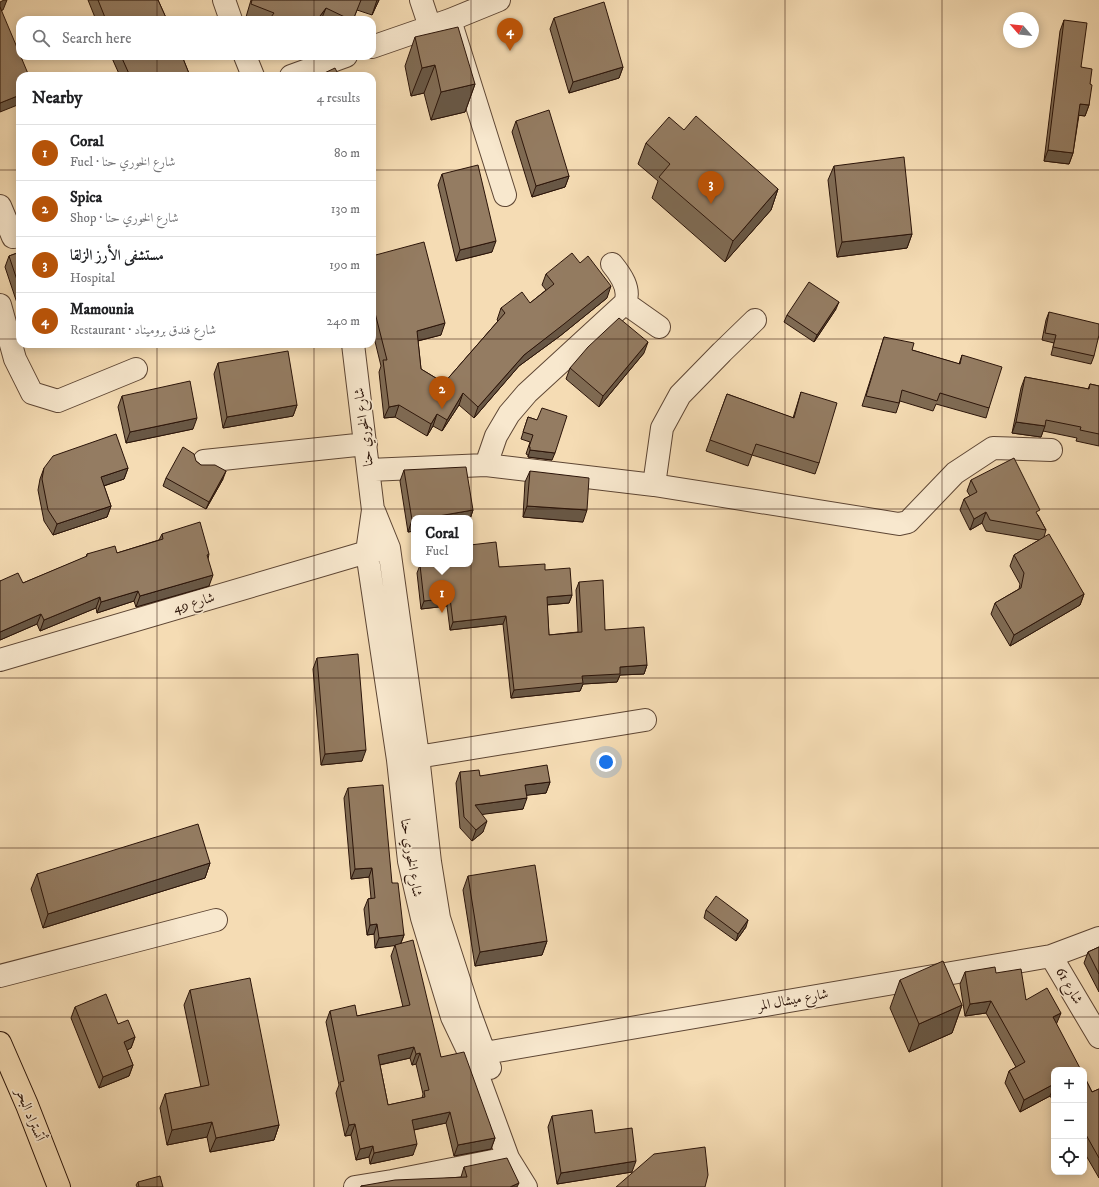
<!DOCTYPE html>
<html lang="en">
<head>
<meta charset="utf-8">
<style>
	body { margin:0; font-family:"IM FELL DW Pica",Amiri,serif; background:#f6f6f6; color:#202124 }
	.controls { position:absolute; right:12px; bottom:12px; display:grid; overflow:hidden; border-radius:8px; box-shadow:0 2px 10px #0003 }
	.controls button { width:36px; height:36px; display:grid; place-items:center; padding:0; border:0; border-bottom:1px solid #e0e0e0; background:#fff; color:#202124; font:20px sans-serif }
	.compass { position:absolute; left:1003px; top:12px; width:36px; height:36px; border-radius:50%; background:#fff; box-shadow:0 2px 10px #0003; rotate:298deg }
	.you { position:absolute; left:606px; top:762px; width:14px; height:14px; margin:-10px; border:3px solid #fff; border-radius:50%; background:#1a73e8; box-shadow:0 0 0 6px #1a73e833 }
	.badge { display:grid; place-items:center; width:26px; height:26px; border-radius:50%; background:#b45309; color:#fff; font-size:13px; font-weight:700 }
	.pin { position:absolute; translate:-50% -33px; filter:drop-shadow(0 1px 2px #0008) }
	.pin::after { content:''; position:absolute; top:21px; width:14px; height:12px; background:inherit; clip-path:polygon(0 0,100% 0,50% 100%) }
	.popup { position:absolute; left:411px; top:515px; width:62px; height:52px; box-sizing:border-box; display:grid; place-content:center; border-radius:8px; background:#fff; filter:drop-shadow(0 1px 3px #0005); font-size:13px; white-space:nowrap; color:#757577 }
	.popup b { font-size:15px; color:#202124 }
	.popup::after { content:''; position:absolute; left:50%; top:100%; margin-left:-8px; border:8px solid transparent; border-top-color:#fff }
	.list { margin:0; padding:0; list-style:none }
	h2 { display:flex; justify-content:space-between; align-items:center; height:52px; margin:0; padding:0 16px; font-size:17px }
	h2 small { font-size:13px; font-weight:400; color:#757577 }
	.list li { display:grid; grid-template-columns:26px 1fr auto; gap:12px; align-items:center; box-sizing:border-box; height:56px; padding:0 16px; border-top:1px solid #e0e0e0 }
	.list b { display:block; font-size:15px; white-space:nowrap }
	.list p { margin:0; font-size:13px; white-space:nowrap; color:#757577 }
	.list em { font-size:13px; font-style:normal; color:#757577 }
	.icon { flex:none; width:22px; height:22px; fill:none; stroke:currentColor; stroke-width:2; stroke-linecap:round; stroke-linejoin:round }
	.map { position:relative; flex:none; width:1099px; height:1187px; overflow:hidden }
	.search { position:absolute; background:#fff; box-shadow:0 2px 10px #0003; left:16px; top:16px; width:360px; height:44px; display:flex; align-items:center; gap:10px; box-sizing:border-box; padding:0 14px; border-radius:12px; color:#757577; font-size:15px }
	.panel { position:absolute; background:#fff; box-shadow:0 2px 10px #0003; left:16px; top:72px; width:360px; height:276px; border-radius:12px }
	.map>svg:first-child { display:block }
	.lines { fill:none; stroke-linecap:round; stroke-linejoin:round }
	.minor-casing { stroke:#5e4634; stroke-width:24 }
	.highway-casing { stroke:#2b1409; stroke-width:24 }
	.minor { stroke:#f8e8ce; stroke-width:22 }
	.highway { stroke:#f5dcb4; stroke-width:22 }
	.wall { fill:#7f6b54; stroke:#2b1409; fill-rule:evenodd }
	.shaded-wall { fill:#685745; stroke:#2b1409 }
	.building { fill:#947c62; stroke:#2b1409; fill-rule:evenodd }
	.grid { fill:none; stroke:#2b1409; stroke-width:1; stroke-opacity:0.55 }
	.labels { text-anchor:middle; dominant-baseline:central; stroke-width:3.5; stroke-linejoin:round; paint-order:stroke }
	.street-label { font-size:14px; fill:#2b1409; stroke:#f8e8ce }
</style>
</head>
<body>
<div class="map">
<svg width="1099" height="1187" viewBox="0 0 1099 1187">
	<rect width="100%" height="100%" fill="#f5dcb4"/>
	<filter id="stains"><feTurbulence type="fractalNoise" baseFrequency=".005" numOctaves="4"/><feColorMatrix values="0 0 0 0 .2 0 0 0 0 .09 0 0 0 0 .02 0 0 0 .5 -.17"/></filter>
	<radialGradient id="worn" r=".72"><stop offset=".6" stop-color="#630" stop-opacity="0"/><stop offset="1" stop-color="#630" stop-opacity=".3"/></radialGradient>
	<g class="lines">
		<defs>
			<path id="minor" d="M 224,0 L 231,20
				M 421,0 L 430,27
				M 450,20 L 505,195
				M 372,47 L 450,20 L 499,0
				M 245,56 L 253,76
				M 291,76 L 346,56
				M 0,206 L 13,237
				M 625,303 L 659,327
				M 0,305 L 15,359 L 32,393 L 58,401 L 136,369
				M 353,344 L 373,510 L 367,552 L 398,760 L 409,861 L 422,918 L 452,1017 L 471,1057 L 508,1158 L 526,1187
				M 204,461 L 366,444
				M 486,465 L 496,436 L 509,414 L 527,393 L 625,303 C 631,289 621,275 612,264
				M 369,470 L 486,465 L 654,485 L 899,524 L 908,522 L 955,473 L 993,448 L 1051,450
				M 654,485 L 662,428 L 680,395 L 722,352 L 755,320
				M 374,511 L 389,548 L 418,756 L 430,862 L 439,918 L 469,1011 L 490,1068
				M 0,660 L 367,552 L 382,550
				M 405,759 L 645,720
				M 1051,956 L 1099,1037
				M 0,976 L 216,920
				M 485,1053 L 1051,956 L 1099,938
				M 355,1187 L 392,1181 L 508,1158"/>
			<path id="highway" d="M 0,1043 L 27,1105 L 59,1187"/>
		</defs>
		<use href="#minor" class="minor-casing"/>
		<use href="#highway" class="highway-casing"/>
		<use href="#minor" class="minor"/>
		<use href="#highway" class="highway"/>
	</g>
	<path class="wall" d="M 88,0 L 158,0 L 167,20 L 96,20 Z
		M 251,0 L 379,0 L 372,15 L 357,10 L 353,20 L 252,20 L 246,17 Z
		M 554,18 L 623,67 L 619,78 L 569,93 L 550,29 Z
		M 1064,20 L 1081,67 L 1090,84 L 1089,105 L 1085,116 L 1079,115 L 1073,153 L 1069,164 L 1044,161 L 1060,31 Z
		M 415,37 L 475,84 L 465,112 L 431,120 L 424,93 L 411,96 L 405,66 Z
		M 111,56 L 182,56 L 190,76 L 120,76 Z
		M 516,121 L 569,176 L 565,187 L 532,197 L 512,132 Z
		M 684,130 L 778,189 L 771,210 L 725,262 L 652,198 L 658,181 L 638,164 L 646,143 Z
		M 834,166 L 912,234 L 907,248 L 837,257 L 828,180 Z
		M 442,174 L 492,252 L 456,261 L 438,185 Z
		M 20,252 L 20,312 L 5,267 L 9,256 Z
		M 372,256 L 441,335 L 418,341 L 421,369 L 444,383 L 498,321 L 497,320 L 501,308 L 530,303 L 546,290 L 542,285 L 546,274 L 607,298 L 560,336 L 519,366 L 474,418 L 459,405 L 442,431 L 433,426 L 427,436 L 395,417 L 384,418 L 379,372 L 381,366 L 372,329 Z
		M 836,309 L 814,342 L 784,322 L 787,315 Z
		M 1049,312 L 1094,356 L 1091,364 L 1051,355 L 1054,343 L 1042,340 L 1046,320 Z
		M 884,337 L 912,350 L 959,364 L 962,355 L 989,408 L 986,418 L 936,404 L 933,411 L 900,401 L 896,413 L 862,406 Z
		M 644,353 L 599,407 L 566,379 L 570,368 Z
		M 218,363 L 297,405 L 293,416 L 223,428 L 214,374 Z
		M 1025,377 L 1088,389 L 1090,384 L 1099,386 L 1099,446 L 1076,441 L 1077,438 L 1043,431 L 1041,437 L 1012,433 L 1021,388 Z
		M 801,392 L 819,463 L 815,474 L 752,455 L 748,466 L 706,451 L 727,394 L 793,418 Z
		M 122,396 L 193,429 L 126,443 L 118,407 Z
		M 528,417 L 537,420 L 552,460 L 528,457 L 528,455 L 526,454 L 530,442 L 521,439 Z
		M 196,461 L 201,465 L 223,479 L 206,509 L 163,486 L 166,478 Z
		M 44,468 L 128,468 L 124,479 L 104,486 L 111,506 L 107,517 L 53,535 L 44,521 L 38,490 L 40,479 Z
		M 404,470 L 473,510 L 470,519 L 470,518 L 414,518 L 414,531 L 408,532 L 400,481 Z
		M 530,471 L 583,522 L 523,517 L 525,482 Z
		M 971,480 L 1038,515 L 1046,530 L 1044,537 L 1084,594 L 1080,605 L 1010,646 L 991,614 L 995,603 L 1019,589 L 1020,584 L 1010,566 L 1014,555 L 1039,540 L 986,531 L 982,523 L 970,530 L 960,510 L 964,499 L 970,496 L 967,491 Z
		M 162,534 L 209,554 L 208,559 L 209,586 L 136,607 L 134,601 L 97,613 L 96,608 L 40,631 L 37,624 L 0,640 L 0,581 L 23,583 L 86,557 L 87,554 L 117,553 L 159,540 Z
		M 420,565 L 499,567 L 545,570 L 572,595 L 569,603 L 547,605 L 549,635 L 578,632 L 576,590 L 579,582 L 605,630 L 647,665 L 644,674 L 620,675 L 617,682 L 583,684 L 580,691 L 511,698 L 503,624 L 450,630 L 447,606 L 421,609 L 417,573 Z
		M 317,658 L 362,761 L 321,765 L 313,669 Z
		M 460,772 L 480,776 L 550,782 L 546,793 L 526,795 L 523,809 L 482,814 L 483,832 L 472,841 L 460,828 L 456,783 Z
		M 348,788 L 392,883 L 404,935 L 401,943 L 441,1057 L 495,1138 L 491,1149 L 454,1156 L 446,1123 L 414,1130 L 413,1155 L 370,1164 L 369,1157 L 356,1160 L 351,1135 L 345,1136 L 336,1093 L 339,1085 L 326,1022 L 330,1011 L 357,1016 L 403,1007 L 391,956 L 395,945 L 375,948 L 374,934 L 367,935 L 364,909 L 368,899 L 371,898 L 369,877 L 351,879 L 344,798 ZM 410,1058 L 412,1065 L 416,1064 L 423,1094 L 422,1098 L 388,1105 L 380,1065 Z
		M 210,863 L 205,878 L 43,928 L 31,889 L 37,874 Z
		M 468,876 L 547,941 L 542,955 L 475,966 L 463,890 Z
		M 706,910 L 746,927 L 736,941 L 704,918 Z
		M 1099,947 L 1099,992 L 1084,963 L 1088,952 Z
		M 965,972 L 996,973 L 1026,1000 L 1056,1025 L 1054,1070 L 1054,1102 L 1050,1096 L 1020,1112 L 1005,1083 L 1009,1071 L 1016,1067 L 986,1013 L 965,1016 L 960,984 Z
		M 900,980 L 962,1005 L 952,1033 L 909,1052 L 890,1008 Z
		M 190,990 L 279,1125 L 274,1140 L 210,1152 L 207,1137 L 167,1145 L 160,1108 L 165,1094 L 201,1087 L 184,1005 Z
		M 75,1007 L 118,1024 L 135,1037 L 131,1048 L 127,1050 L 133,1065 L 129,1076 L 99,1088 L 71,1018 Z
		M 1084,1076 L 1092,1092 L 1099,1089 L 1099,1178 L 1084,1152 Z
		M 552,1116 L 595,1133 L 632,1172 L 557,1184 L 548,1127 Z
		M 464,1167 L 517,1187 L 361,1187 L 361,1186 L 461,1177 Z
		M 138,1182 L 163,1187 L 137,1187 L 136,1185 Z"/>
	<path class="shaded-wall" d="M 4,0 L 7,0 L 3,10 L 0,11 L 0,2 Z
		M 377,0 L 379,0 L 372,15 Z
		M 326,8 L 321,20 L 317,20 Z
		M 435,65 L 424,93 L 411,96 L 422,68 Z
		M 623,67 L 619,78 L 569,93 L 573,82 Z
		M 475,84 L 465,112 L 431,120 L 441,92 Z
		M 20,95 L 20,104 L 0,112 L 0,103 Z
		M 1080,104 L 1089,105 L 1085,116 L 1076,115 Z
		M 1048,150 L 1073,153 L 1069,164 L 1044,161 Z
		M 569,176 L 565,187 L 532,197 L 536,186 Z
		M 778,189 L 771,210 L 725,262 L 733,241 Z
		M 912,234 L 907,248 L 837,257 L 842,242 Z
		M 496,241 L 492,252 L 456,261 L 460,250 Z
		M 611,286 L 607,298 L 560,336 L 519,366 L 474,418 L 478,407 L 524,355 Z
		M 839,302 L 836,309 L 814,342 L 817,335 Z
		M 445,323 L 441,335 L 413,342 L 417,331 Z
		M 648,342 L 644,353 L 599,407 L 603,396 Z
		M 463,393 L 459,405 L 442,431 L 447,420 Z
		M 297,405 L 293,416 L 223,428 L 227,417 Z
		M 399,405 L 395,417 L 384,418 L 389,407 Z
		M 437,414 L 433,426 L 427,436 L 431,424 Z
		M 197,418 L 193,429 L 126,443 L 130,432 Z
		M 1016,422 L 1045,426 L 1041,437 L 1012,433 Z
		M 530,450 L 555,453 L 552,460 L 528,457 Z
		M 128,468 L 124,479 L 97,488 L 101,477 Z
		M 226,471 L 223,479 L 206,509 L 209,502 Z
		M 111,506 L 107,517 L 53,535 L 57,524 Z
		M 527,506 L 587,510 L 583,522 L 523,517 Z
		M 473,510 L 470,519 L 470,518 L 427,518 Z
		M 986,512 L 982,523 L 970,530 L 974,519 Z
		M 412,520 L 414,520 L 414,531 L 408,532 Z
		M 213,575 L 209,586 L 136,607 L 140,596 Z
		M 138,591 L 134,601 L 97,613 L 101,602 Z
		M 1084,594 L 1080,605 L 1010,646 L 1014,635 Z
		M 572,595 L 569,603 L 544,605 L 547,597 Z
		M 100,597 L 96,608 L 40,631 L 44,620 Z
		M 450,598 L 447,606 L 421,609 L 424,601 Z
		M 41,614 L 37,624 L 0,640 L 0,632 Z
		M 506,616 L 503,624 L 450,630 L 453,622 Z
		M 647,665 L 644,674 L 620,675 L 617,682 L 583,684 L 580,691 L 511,698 L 514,690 L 582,676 L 620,667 Z
		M 366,750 L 362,761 L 321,765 L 325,754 Z
		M 550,782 L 546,793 L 521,796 L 525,785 Z
		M 527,798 L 523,809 L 471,816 L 475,805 Z
		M 487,821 L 483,832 L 472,841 L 476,830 Z
		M 210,863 L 205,878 L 43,928 L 48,914 Z
		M 372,868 L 369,877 L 351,879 L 355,869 Z
		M 748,920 L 746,927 L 736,941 L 738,934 Z
		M 377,924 L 374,934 L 367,935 L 370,925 Z
		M 404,935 L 400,945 L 375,948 L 379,938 Z
		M 547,941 L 542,955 L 475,966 L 480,952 Z
		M 991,1001 L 986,1013 L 965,1016 L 970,1004 Z
		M 962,1005 L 952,1033 L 909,1052 L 919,1024 Z
		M 1061,1013 L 1056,1025 L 1053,1017 Z
		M 135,1037 L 131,1048 L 120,1053 L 124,1042 Z
		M 414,1047 L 410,1058 L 374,1066 L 378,1055 Z
		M 420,1053 L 416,1064 L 412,1065 L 416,1054 Z
		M 133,1065 L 129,1076 L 99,1088 L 103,1077 Z
		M 1054,1084 L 1054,1086 L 1050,1096 L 1020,1112 L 1024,1100 Z
		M 450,1112 L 446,1123 L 408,1131 L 412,1120 Z
		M 212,1122 L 207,1137 L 167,1145 L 172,1130 Z
		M 355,1124 L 351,1135 L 345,1136 L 349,1125 Z
		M 279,1125 L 274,1140 L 210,1152 L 216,1138 Z
		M 495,1138 L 491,1149 L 454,1156 L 458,1145 Z
		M 417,1144 L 413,1155 L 370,1164 L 374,1153 Z
		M 373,1146 L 369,1157 L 356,1160 L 360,1149 Z
		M 636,1161 L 632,1172 L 557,1184 L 561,1173 Z
		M 519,1183 L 517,1187 L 510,1187 Z"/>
	<path class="building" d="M 98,0 L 158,0 L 167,20 L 106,20 Z
		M 252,0 L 361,0 L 353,20 L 351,20 L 326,8 L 317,20 L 269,20 L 274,13 L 251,4 Z
		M 604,2 L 623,67 L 573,82 L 554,18 Z
		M 0,7 L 29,76 L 20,76 L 20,95 L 0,103 Z
		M 1064,20 L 1087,23 L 1081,67 L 1092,69 L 1090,84 L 1092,85 L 1089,105 L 1080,104 L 1073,153 L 1048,150 Z
		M 458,27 L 475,84 L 441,92 L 435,65 L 422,68 L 415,37 Z
		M 121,56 L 182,56 L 190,76 L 130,76 Z
		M 335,68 L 339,76 L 318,76 Z
		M 549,110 L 569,176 L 536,186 L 516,121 Z
		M 696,116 L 778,189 L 733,241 L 659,177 L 670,164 L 646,143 L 669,117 L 684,130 Z
		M 904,157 L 912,234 L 842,242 L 834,166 Z
		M 478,165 L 496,241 L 460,250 L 442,174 Z
		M 424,242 L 445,323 L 417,331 L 421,369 L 444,383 L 505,313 L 501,308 L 522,292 L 530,303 L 554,284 L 546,274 L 572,253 L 580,263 L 588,256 L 611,286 L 564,324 L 524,355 L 478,407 L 463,393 L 447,420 L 437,414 L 431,424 L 399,405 L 389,407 L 383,360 L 387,360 L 372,301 L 372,256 Z
		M 20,252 L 20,289 L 9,256 Z
		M 809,282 L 839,302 L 817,335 L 787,315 Z
		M 1049,312 L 1099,324 L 1099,335 L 1094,356 L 1053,347 L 1056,335 L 1045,333 Z
		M 619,318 L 648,342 L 603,396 L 570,368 L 588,347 Z
		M 884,337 L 914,343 L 912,350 L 960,364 L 962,355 L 1002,367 L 989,408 L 940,393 L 937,401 L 902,390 L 899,403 L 866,396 Z
		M 288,351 L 297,405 L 227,417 L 218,363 Z
		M 1025,377 L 1089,389 L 1090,384 L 1099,386 L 1099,434 L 1080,430 L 1081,427 L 1046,420 L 1045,426 L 1016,422 Z
		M 190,381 L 197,418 L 130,432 L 122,396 Z
		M 801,392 L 837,403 L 819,463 L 756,444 L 752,455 L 710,440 L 727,394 L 794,418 Z
		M 542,408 L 567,416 L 555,453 L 530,450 L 530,447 L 529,447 L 533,435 L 523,432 L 528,417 L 537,420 Z
		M 116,434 L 128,468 L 101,477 L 111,506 L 57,524 L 48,510 L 42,479 L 44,468 L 53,456 Z
		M 183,447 L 194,454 L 196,461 L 201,465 L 215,465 L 226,471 L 209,502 L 166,478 Z
		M 1014,458 L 1040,510 L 1036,512 L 1046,530 L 990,520 L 986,512 L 974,519 L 964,499 L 977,492 L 971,480 Z
		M 466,467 L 473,510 L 427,518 L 414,518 L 414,520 L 412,520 L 404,470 Z
		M 530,471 L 589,478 L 587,510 L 527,506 Z
		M 200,522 L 209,554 L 207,555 L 213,575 L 140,596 L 138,591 L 101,602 L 100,597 L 44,620 L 41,614 L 0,632 L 0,581 L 18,573 L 23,583 L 87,556 L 87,554 L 115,546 L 117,553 L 163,539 L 162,534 Z
		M 1049,534 L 1084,594 L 1014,635 L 995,603 L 1021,588 L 1024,573 L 1014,555 Z
		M 496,542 L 499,567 L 545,564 L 545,570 L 570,568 L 572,595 L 547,597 L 549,635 L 582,632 L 579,582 L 603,580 L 605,630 L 644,627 L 647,665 L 620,667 L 620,674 L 582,676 L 583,683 L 514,690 L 506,616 L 453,622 L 450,598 L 424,601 L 420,565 L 430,564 L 470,564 L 470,545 Z
		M 358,654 L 366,750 L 325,754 L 317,658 Z
		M 547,765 L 550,782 L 525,785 L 527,798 L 475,805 L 487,821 L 476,830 L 464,817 L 460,772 L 479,770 L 480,776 Z
		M 383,785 L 392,883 L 398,883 L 404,935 L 379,938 L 377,924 L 370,925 L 368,899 L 375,898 L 372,868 L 355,869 L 348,788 Z
		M 198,824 L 210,863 L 48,914 L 37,874 Z
		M 535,865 L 547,941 L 480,952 L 468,876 Z
		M 716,896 L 748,920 L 738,934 L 706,910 Z
		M 413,940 L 441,1057 L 464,1052 L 495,1138 L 458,1145 L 450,1112 L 412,1120 L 417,1144 L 374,1153 L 373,1146 L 360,1149 L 355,1124 L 349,1125 L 340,1082 L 344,1081 L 330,1011 L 355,1005 L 357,1016 L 410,1005 L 395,945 ZM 414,1047 L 416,1054 L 420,1053 L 429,1090 L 424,1091 L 425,1097 L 388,1105 L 378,1055 Z
		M 1099,947 L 1099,974 L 1088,952 Z
		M 943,961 L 962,1005 L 919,1024 L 900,980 Z
		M 995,967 L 996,973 L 1021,969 L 1026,1000 L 1047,988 L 1061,1013 L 1053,1017 L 1081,1070 L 1054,1070 L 1054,1084 L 1024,1100 L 1009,1071 L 1025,1062 L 991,1001 L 970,1004 L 965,972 Z
		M 250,978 L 279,1125 L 216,1138 L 212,1122 L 172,1130 L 165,1094 L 209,1085 L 190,990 Z
		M 106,994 L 118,1024 L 128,1020 L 135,1037 L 124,1042 L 133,1065 L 103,1077 L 75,1007 Z
		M 1084,1076 L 1092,1092 L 1099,1089 L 1099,1158 L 1085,1133 L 1084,1133 Z
		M 592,1110 L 595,1133 L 632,1128 L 636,1161 L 561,1173 L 552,1116 Z
		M 705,1147 L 708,1175 L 705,1187 L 616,1187 L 654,1154 Z
		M 507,1158 L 519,1183 L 510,1187 L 361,1187 L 361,1186 L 395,1180 L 467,1177 L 464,1167 Z
		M 160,1176 L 163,1187 L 139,1187 L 138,1182 Z"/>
	<path class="grid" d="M 157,0 L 157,20M 314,0 L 314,20M 471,0 L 471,1187M 628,0 L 628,1187M 785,0 L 785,1187M 942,0 L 942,1187M 157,56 L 157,76M 314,56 L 314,76M 0,170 L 20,170M 372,170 L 1099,170M 0,339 L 20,339M 372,339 L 1099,339M 157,344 L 157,1187M 314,344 L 314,1187M 0,509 L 1099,509M 0,678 L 1099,678M 0,848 L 1099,848M 0,1017 L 1099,1017"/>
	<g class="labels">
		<g class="street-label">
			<text transform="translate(364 427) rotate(-97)">شارع الخوري حنا</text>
			<text transform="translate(194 603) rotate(-16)">شارع 49</text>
			<text transform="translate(411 858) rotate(81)">شارع الخوري حنا</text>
			<text transform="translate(1069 986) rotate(60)">شارع 61</text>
			<text transform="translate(793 1000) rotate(-10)">شارع ميشال المر</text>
			<text transform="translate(30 1115) rotate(68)">أتستراد البحر</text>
		</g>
	</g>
	<rect width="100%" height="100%" filter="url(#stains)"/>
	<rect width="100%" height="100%" fill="url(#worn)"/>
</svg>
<div class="controls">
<button>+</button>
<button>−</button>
<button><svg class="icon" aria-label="locate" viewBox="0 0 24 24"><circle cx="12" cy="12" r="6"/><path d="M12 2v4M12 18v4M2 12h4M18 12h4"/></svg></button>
</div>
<svg class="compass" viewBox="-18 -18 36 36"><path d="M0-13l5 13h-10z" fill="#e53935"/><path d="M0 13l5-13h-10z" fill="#757577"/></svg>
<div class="you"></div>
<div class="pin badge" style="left:442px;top:613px">1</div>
<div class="popup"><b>Coral</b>Fuel</div>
<div class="pin badge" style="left:442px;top:409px">2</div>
<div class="pin badge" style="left:711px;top:204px">3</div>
<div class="pin badge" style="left:510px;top:51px">4</div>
<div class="search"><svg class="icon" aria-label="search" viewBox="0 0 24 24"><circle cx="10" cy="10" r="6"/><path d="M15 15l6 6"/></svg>Search here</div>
<section class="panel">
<h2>Nearby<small>4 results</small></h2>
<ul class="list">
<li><span class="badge">1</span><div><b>Coral</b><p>Fuel · شارع الخوري حنا</p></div><em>80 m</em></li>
<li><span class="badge">2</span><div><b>Spica</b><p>Shop · شارع الخوري حنا</p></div><em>130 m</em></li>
<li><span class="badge">3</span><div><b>مستشفى الأرز الزلقا</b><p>Hospital</p></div><em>190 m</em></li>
<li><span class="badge">4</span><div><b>Mamounia</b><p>Restaurant · شارع فندق بروميناد</p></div><em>240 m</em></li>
</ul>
</section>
</div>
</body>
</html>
